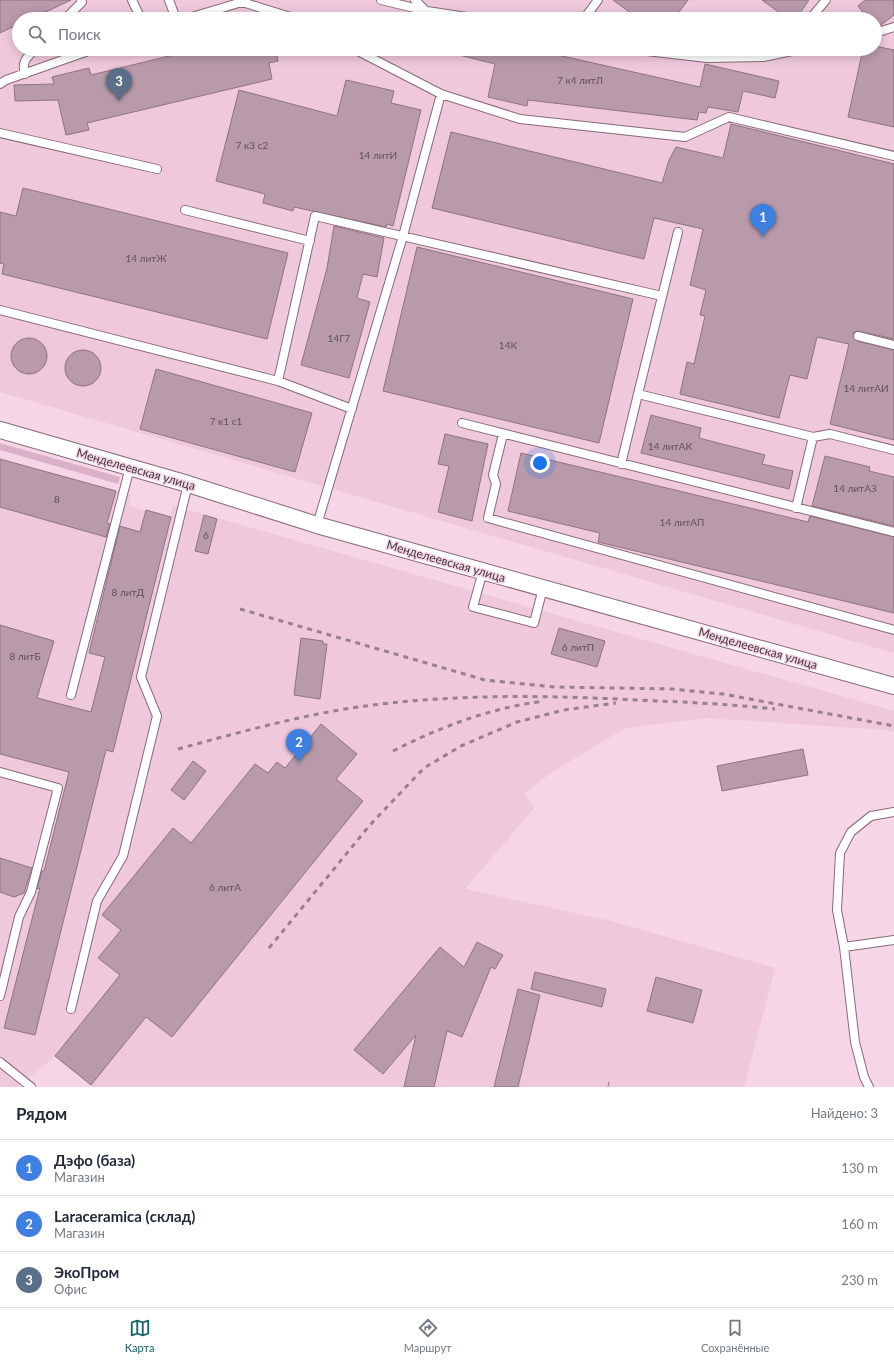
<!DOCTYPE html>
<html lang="ru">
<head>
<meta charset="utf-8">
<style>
	body { margin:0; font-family:Lato,sans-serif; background:#f6f6f7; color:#1f2937 }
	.you { position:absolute; left:540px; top:463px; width:14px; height:14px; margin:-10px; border:3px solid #fff; border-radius:50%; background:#1a73e8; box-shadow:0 0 0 6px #1a73e833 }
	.badge { display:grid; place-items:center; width:26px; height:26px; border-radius:50%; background:#126269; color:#fff; font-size:13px; font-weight:700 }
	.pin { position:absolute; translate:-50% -33px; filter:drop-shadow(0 1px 2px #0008) }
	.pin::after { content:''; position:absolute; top:21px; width:14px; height:12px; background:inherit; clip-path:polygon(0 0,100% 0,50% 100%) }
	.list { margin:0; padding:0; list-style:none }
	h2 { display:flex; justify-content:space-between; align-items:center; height:52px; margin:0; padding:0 16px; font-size:17px }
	h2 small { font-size:13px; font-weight:400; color:#747a83 }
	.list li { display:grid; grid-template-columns:26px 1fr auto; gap:12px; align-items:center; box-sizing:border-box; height:56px; padding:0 16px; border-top:1px solid #e0e1e3 }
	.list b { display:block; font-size:15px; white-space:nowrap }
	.list p { margin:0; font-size:13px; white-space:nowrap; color:#747a83 }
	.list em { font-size:13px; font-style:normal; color:#747a83 }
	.icon { flex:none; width:22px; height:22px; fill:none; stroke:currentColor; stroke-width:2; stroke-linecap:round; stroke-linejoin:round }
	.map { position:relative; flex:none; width:894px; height:1087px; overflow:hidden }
	.search { position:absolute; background:#fff; box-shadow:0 2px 10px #0003; left:12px; right:12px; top:12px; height:44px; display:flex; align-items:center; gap:10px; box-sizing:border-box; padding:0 14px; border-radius:22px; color:#747a83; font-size:15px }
	.sheet { height:220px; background:#fff }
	nav { display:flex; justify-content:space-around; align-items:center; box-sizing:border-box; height:56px; border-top:1px solid #e0e1e3; background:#fff; font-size:11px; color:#747a83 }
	nav a { display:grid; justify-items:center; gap:2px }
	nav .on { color:#126269 }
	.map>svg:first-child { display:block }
	.built { fill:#efc8dc; fill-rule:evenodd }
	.green { fill:#dab1c7 }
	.building { fill:#b89aaa; stroke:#8f7382 }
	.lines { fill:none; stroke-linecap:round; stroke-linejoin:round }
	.service-casing { stroke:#866a78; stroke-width:10 }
	.minor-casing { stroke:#866a78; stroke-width:18 }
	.service { stroke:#fff; stroke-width:8 }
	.minor { stroke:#fff; stroke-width:16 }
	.tram { stroke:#97818d; stroke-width:1 }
	.rail { stroke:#97818d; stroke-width:3; stroke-dasharray:5 5; stroke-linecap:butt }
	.labels { text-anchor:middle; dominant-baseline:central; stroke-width:3; stroke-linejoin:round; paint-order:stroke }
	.number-label { font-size:10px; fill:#615059 }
	.street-label { font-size:12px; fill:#44373e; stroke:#f5d5e6 }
</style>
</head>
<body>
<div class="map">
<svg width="894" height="1087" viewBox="0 0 894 1087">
	<rect width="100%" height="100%" fill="#f5d5e6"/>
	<path class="built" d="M 0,0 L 894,0 L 894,653 L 0,392 ZM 19,19 L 875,19 L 875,49 L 19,49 Z
		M 0,459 L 131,495 L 129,506 L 170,517 L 173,505 L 182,508 L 894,711 L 894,732 L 886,730 L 706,718 L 625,728 L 554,771 L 524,793 L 534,808 L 465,889 L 611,921 L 775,968 L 744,1087 L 93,1087 L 55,1056 L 17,1087 L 0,1087 Z"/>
	<path class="green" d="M 0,443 L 120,477 L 118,484 L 0,450 Z"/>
	<path class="building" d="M 0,0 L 71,0 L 31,19 L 19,19 L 19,24 L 0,33 Z
		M 613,0 L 688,0 L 674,19 L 639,19 Z
		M 762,0 L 809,0 L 796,19 L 788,19 Z
		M 865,0 L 894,0 L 894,15 L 881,25 L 875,27 L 875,19 L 868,19 L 858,6 Z
		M 875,46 L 894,50 L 894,127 L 848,117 L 863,49 L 875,49 Z
		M 198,49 L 276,49 L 278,61 L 269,63 L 272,79 L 87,123 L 89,130 L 66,135 L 58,100 L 15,101 L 14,85 L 54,84 L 52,77 L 89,68 L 91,75 Z
		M 456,49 L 531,49 L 700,87 L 705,64 L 779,81 L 775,98 L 743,91 L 738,112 L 708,107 L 706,113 L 699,112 L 697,120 L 528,100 L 527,106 L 488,97 L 495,64 L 455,54 Z
		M 346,80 L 394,91 L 391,103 L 421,110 L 393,226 L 387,224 L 386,227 L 294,207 L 293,211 L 263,203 L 265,194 L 216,181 L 239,90 L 337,116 Z
		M 731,124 L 894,164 L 894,339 L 859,331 L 854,332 L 853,335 L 857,341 L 894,350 L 894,440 L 830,424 L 849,344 L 817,337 L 807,379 L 790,375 L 779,418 L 680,394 L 687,362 L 694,364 L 705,316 L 700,315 L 706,290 L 690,285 L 703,229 L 654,218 L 644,259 L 432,208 L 451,132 L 662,183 L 669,160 L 676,147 L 723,158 Z
		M 23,188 L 288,253 L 267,339 L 2,274 L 4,264 L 0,263 L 0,212 L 16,216 Z
		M 334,226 L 384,238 L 377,277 L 363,274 L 357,298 L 370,302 L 349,378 L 301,365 L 327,268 Z
		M 417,247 L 633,299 L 599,443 L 383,391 Z
		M11 356a18 18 0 1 1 36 0a18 18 0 1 1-36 0Z
		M65 368a18 18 0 1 1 36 0a18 18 0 1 1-36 0Z
		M 156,369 L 312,413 L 295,472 L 140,429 Z
		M 651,415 L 701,428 L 699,438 L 765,455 L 762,464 L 793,471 L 789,489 L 641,453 Z
		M 445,434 L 488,444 L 472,521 L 438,512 L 449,466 L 438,464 Z
		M 521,453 L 808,522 L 810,516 L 894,537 L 894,613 L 598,542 L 600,533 L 508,511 Z
		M 825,456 L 870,467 L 869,471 L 894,477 L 894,526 L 812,506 Z
		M 0,459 L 116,491 L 107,523 L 110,524 L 106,537 L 0,507 Z
		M 146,510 L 171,517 L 113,752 L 106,750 L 35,1035 L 4,1028 L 40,888 L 37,889 L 42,871 L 44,871 L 69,772 L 0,754 L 0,625 L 54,641 L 37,698 L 91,712 L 105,657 L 89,653 L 120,526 L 140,532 Z
		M 204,515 L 217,519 L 208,554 L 195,551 Z
		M 559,628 L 605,641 L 597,667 L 551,654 Z
		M 301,638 L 323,641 L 323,644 L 327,644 L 320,699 L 294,695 Z
		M 321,724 L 357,754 L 336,779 L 363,801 L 172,1037 L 146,1017 L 91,1085 L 55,1056 L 120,975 L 98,958 L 121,930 L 102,915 L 173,828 L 191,843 L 255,764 L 268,773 L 277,762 L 285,768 Z
		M 803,749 L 808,775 L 722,791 L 717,766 Z
		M 193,761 L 206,771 L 184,800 L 171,790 Z
		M 0,858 L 32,868 L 24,893 L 14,897 L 0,892 Z
		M 477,942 L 503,955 L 495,969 L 491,967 L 462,1037 L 447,1031 L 434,1087 L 404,1087 L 416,1035 L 383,1074 L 354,1050 L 440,947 L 464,967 Z
		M 535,972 L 606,989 L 602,1007 L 531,989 Z
		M 656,977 L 702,990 L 693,1023 L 647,1011 Z
		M 518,989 L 540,995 L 518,1087 L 494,1087 Z"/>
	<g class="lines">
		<defs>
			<path id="service" d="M 132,0 L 141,19
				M 169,0 L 176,19
				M 381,0 L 427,11 L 480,19
				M 415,0 L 426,11
				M 65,19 L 82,2 L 81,0
				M 185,19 L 242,2 L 297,19
				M 584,19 L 598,0
				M 810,19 L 826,0
				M 875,33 L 894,27
				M 354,49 L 441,94 L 520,119 L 685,137 L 729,117 L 894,156
				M 629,49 L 707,58 L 763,57 L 802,49
				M 25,74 C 21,62 27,57 35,49
				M 0,84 L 6,80 L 94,49
				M 0,133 L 157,169
				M 185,210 L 310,241
				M 0,310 L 278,381 L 352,409
				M 858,336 L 894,345
				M 278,381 L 315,216 L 662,296
				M 638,394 L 678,232
				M 462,423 L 894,532
				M 503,434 L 493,475 L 496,484 L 488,518 L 894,630
				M 813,437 L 830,434 L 894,450
				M 621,464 L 638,394 L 813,437 L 796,508
				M 317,525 L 403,236 L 441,94
				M 483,571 L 473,607 L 534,623 L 543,588
				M 71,695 L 130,467
				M 0,772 L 58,788 L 31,892 L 19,917 L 0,996
				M 844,947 L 894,940
				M 71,1009 L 97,901 L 123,856 L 157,716 L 141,677 L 188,484
				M 0,1062 L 31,1087
				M 869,1087 L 864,1077 L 855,1042 L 844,947 L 837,910 L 840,853 L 851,832 L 871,816 L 894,812"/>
			<path id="minor" d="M 0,430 L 188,484 L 317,525 L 894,686"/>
		</defs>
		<use href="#service" class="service-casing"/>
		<use href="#minor" class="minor-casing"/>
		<use href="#service" class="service"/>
		<use href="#minor" class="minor"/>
		<path class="tram" d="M 608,1087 L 609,1082"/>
		<path class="rail" d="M 240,609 L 485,680 L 554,687 L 672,689 L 723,694 L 894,726
			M 178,749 C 237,733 297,716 358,707 C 450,694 544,695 636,700 C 683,702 729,704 775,709
			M 393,751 C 440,727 490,708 544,701
			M 269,948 L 370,825 L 424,768 L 461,746 L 517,722 L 564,710 L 616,703"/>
	</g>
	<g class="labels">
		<g class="number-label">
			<text x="580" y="80">7 к4 литЛ</text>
			<text x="252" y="145">7 к3 с2</text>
			<text x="378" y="155">14 литИ</text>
			<text x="146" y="258">14 литЖ</text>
			<text x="339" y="338">14Г7</text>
			<text x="508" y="345">14К</text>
			<text x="866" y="388">14 литАИ</text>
			<text x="226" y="421">7 к1 с1</text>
			<text x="670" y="446">14 литАК</text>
			<text x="855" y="488">14 литАЗ</text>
			<text x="57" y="499">8</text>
			<text x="682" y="522">14 литАП</text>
			<text x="206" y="535">6</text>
			<text x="128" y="592">8 литД</text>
			<text x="578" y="647">6 литП</text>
			<text x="25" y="656">8 литБ</text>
			<text x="225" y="887">6 литА</text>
		</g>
		<g class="street-label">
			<text transform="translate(136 469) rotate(16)">Менделеевская улица</text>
			<text transform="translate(446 561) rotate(16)">Менделеевская улица</text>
			<text transform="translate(758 648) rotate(16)">Менделеевская улица</text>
		</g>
	</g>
</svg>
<div class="you"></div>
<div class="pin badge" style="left:763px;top:237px;background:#3f7fe0">1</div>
<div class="pin badge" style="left:299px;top:762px;background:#3f7fe0">2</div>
<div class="pin badge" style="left:119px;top:101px;background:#5c6f8a">3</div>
<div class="search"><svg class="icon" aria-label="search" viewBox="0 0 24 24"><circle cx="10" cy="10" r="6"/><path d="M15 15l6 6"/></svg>Поиск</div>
</div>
<section class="sheet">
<h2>Рядом<small>Найдено: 3</small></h2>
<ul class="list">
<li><span class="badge" style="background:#3f7fe0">1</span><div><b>Дэфо (база)</b><p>Магазин</p></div><em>130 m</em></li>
<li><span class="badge" style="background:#3f7fe0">2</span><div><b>Laraceramica (склад)</b><p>Магазин</p></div><em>160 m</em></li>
<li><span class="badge" style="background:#5c6f8a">3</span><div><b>ЭкоПром</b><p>Офис</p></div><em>230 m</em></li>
</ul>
</section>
<nav>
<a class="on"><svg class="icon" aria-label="map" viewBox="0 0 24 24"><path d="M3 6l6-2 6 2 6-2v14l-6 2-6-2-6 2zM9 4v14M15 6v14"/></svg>Карта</a>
<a><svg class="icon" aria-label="directions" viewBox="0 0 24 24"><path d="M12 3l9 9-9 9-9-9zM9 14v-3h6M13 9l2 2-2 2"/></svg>Маршрут</a>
<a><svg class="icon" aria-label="saved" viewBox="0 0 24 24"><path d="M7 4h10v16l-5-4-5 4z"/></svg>Сохранённые</a>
</nav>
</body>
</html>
